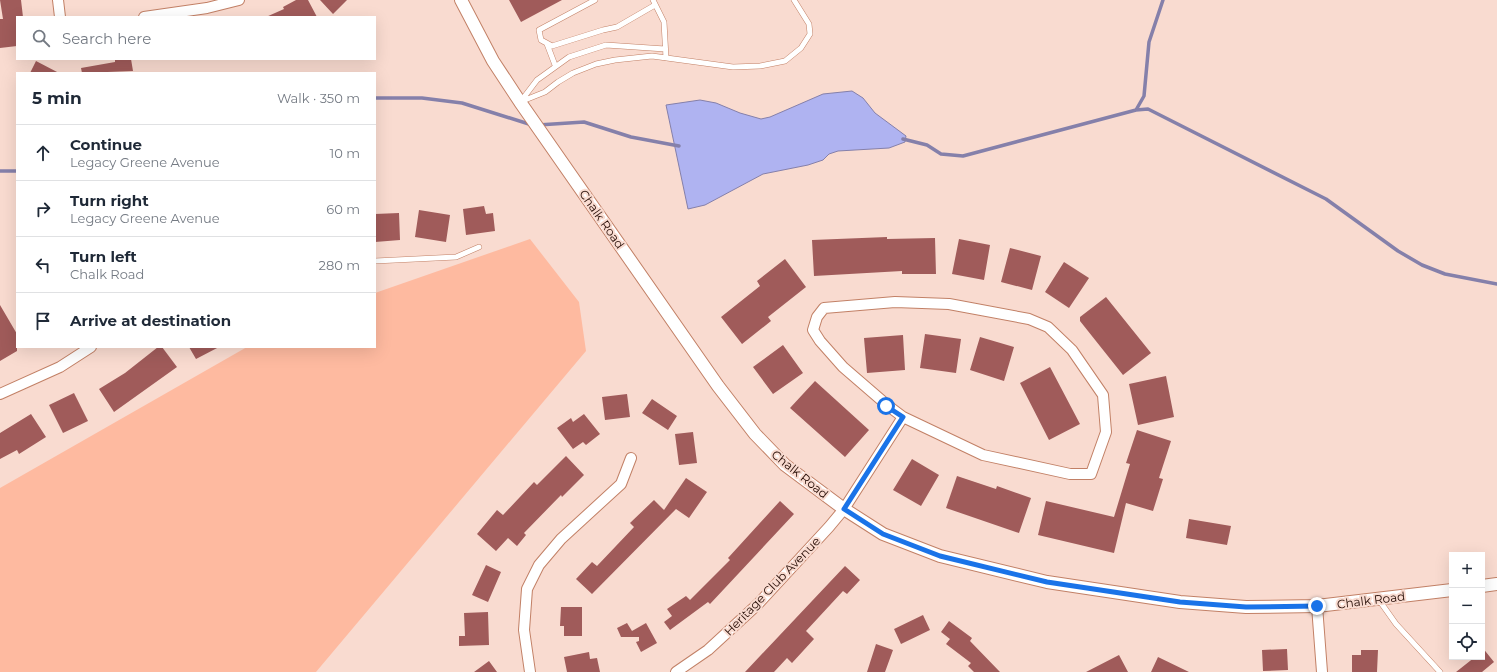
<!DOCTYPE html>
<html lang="en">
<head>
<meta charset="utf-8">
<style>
	body { margin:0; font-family:Montserrat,sans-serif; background:#f2f2f3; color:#1f2937 }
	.controls { position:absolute; right:12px; bottom:12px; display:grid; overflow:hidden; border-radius:0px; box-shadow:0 4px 16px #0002 }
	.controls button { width:36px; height:36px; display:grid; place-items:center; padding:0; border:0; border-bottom:1px solid #e0e1e3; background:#fff; color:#1f2937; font:20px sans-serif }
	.stop { position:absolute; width:12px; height:12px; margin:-9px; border:3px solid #1a73e8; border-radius:50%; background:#fff }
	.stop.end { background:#1a73e8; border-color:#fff; box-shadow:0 1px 4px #0008 }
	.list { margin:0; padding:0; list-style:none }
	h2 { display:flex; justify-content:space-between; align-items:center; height:52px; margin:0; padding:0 16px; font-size:17px }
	h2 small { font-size:13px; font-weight:400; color:#747a83 }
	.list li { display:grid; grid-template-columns:26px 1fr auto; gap:12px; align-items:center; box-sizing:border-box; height:56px; padding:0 16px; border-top:1px solid #e0e1e3 }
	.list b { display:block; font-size:15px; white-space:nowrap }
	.list p { margin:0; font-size:13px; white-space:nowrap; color:#747a83 }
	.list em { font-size:13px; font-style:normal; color:#747a83 }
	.icon { flex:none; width:22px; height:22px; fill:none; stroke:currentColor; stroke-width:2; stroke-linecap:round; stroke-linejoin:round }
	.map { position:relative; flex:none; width:1497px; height:672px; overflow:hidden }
	.search { position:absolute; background:#fff; box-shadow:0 4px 16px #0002; left:16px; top:16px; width:360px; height:44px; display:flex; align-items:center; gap:10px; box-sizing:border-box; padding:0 14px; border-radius:0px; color:#747a83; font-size:15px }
	.panel { position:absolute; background:#fff; box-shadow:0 4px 16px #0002; left:16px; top:72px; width:360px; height:276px; border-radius:0px }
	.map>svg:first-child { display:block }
	.green { fill:#febaa0 }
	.water { fill:#afb3f1; stroke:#8580aa }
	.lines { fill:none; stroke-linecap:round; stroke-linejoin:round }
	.stream { stroke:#8580aa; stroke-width:3.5 }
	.building { fill:#a05b5a }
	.service-casing { stroke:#c28066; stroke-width:6 }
	.minor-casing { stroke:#c28066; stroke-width:12 }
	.tertiary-casing { stroke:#c28066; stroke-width:14 }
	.service { stroke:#fff; stroke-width:5 }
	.minor { stroke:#fff; stroke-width:10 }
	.tertiary { stroke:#fff; stroke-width:12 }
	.route { stroke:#1a73e8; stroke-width:5 }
	.labels { text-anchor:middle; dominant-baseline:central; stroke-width:4; stroke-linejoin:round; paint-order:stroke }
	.street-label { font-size:12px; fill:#230a03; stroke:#f9dbd0 }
</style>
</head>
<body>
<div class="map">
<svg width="1497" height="672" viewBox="0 0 1497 672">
	<rect width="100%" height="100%" fill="#f9dbd0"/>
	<path class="green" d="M 530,239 L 579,302 L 586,351 L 316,672 L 0,672 L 0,488 L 247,347 L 375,347 L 375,293 Z"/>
	<path class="water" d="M 852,91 L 863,98 L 875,113 L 906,136 L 905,142 L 889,148 L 838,151 L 829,154 L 823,160 L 808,165 L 763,174 L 705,205 L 688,209 L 666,105 L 700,100 L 716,103 L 740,113 L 761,119 L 770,117 L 823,94 Z"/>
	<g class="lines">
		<path class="stream" d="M 375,98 L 422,98 L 462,103 L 532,125
			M 1136,110 L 1144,96 L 1149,42 L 1163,0
			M 538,125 L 584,122 L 631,137 L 679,146
			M 903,139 L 927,145 L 941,154 L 963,156 L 1136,110 L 1148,109 L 1326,199 L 1398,251 L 1422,265 L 1445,274 L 1497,284
			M 0,171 L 17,171"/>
	</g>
	<path class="building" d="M 0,0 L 21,0 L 23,17 L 17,17 L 17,46 L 0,48 L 0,19 L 3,19 Z
		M 296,0 L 308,0 L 317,17 L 266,17 L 284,9 L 283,7 Z
		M 320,0 L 347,0 L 333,14 Z
		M 509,0 L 562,0 L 521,22 Z
		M 115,59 L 131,59 L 133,71 L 82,73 L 81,68 L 115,62 Z
		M 36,61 L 59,73 L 30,73 Z
		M 484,206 L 486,214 L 493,213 L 495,231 L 466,235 L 463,209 Z
		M 419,210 L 450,215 L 446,242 L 415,237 Z
		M 399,213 L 400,240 L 375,242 L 375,214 Z
		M 887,237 L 887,239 L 935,238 L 936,274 L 902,274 L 902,271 L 814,276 L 812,240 Z
		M 959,239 L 990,245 L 984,280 L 952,274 Z
		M 1010,248 L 1041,256 L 1032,290 L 1001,282 Z
		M 785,259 L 806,287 L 768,317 L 771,321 L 742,344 L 721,317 L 760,286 L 757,281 Z
		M 1064,262 L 1089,278 L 1069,308 L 1045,292 Z
		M 1106,297 L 1151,353 L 1123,375 L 1080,321 L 1080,317 Z
		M 0,305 L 17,334 L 17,351 L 0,361 Z
		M 925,334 L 961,339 L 956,373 L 920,368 Z
		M 903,335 L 905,370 L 867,373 L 864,338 Z
		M 980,337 L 1014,347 L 1004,381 L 970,370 Z
		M 783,345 L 803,373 L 773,394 L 753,367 Z
		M 158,347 L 162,347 L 177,367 L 114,412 L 99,389 L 125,373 Z
		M 189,347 L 219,347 L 196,359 Z
		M 1050,367 L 1080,424 L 1049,440 L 1020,383 Z
		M 1166,376 L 1174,417 L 1138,425 L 1129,384 Z
		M 815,381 L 869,430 L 845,457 L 790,408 Z
		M 74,393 L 88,421 L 63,433 L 49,405 Z
		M 627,394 L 630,417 L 605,420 L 602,397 Z
		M 652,399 L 677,416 L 668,430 L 642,413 Z
		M 31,414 L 46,437 L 19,454 L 17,450 L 0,459 L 0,433 Z
		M 584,414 L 600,434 L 586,445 L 583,442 L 573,449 L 557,428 L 571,418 L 573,422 Z
		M 1137,430 L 1171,441 L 1159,478 L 1163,479 L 1153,511 L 1126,503 L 1114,553 L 1038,535 L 1046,501 L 1114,517 L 1130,464 L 1126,463 Z
		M 693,432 L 697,463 L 679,465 L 675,434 Z
		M 566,456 L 584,475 L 562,497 L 561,495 L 524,533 L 526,535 L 517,546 L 508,538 L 496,551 L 477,534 L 497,510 L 503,515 L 534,482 L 537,485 Z
		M 912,459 L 939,475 L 921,506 L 893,490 Z
		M 957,476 L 996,489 L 997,486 L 1031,498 L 1019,533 L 946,508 Z
		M 686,478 L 707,492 L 689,518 L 676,509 L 592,594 L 576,579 L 592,562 L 597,566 L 634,527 L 630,523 L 654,500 L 664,510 Z
		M 780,501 L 794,514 L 710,604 L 708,602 L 670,630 L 664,622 L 672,616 L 667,609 L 686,596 L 690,600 L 730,560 L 728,558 Z
		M 1189,519 L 1231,526 L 1227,545 L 1186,538 Z
		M 486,565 L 501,572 L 488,602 L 472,595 Z
		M 845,566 L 860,580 L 847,594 L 843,591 L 806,631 L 814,639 L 792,663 L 787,658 L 774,672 L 745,672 Z
		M 561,607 L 582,607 L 582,636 L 564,636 L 564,626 L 560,626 Z
		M 488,612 L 489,645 L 459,646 L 459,636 L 465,636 L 464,613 Z
		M 923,615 L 930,630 L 901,644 L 894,629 Z
		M 949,621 L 972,638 L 970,641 L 1000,672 L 974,672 L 968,666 L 971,663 L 946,644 L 950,639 L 941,632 Z
		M 627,623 L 632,631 L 646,623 L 657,643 L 641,652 L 636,642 L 639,641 L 639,637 L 621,637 L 617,628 Z
		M 876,644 L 893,650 L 885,672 L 867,672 Z
		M 1482,647 L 1494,662 L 1482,672 L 1456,672 L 1475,657 L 1482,657 Z
		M 1287,649 L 1288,670 L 1263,671 L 1262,650 Z
		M 1361,650 L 1378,650 L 1377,672 L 1352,672 L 1352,655 L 1361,655 Z
		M 589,652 L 590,659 L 597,658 L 600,672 L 567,672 L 564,657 Z
		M 1119,655 L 1128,672 L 1086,672 Z
		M 1158,657 L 1189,672 L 1151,672 Z
		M 489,661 L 497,672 L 474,672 Z"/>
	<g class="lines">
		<defs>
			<path id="service" d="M 595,0 L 539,30 L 541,40 L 552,46 L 603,30 L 617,27 L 655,5
				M 653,0 L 664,22 L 666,58
				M 547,44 L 555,65
				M 521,101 L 537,80 L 569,57 L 606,45 L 665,49
				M 520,102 L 545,92 L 558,82 L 573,73 L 596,64 L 615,60 L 652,56 L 733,67 L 760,66 L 785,61 L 801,48 L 810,34 L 809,24 L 794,0
				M 375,261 L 456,257 L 479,247
				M 1379,600 L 1396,624 L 1440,672"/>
			<path id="minor" d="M 58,0 L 60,17
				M 144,17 L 207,8 L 239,0
				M 895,302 L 949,304 L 1029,319 L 1048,327 L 1072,350 L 1103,395 L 1106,432 L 1091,474 L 1070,474 L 983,455 L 903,417 L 887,405 L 843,367 L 820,341 L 813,330 L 817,317 L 824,308 Z
				M 0,394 L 60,367 L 91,347
				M 1317,606 L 1322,672
				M 530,672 L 524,630 L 527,589 L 539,565 L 561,539 L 621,484 L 631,458
				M 676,672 L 708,650 L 758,604 L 829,527 L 844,509 L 903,417"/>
			<path id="tertiary" d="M 461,0 L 493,61 L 520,102 L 718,386 L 755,434 L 785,465 L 844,509 L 883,534 L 940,556 L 1047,582 L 1180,602 L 1246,607 L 1317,606 L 1452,590
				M 1482,586 L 1497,584"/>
		</defs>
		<use href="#service" class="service-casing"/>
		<use href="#minor" class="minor-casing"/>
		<use href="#tertiary" class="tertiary-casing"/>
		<use href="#service" class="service"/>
		<use href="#minor" class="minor"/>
		<use href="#tertiary" class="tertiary"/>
	</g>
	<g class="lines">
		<path class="route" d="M 886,406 L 903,417 L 844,509 L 883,534 L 940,556 L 1047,582 L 1180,602 L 1246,607 L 1317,606"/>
	</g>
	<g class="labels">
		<g class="street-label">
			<text transform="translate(602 219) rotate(55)">Chalk Road</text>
			<text transform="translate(800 474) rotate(39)">Chalk Road</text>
			<text transform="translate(772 586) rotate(-46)">Heritage Club Avenue</text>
			<text transform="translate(1371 600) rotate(-7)">Chalk Road</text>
		</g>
	</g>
</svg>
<div class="controls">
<button>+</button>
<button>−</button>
<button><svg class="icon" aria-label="locate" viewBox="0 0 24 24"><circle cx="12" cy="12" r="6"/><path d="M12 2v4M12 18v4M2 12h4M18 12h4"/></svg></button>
</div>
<div class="stop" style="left:886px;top:406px"></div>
<div class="stop end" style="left:1317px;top:606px"></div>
<div class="search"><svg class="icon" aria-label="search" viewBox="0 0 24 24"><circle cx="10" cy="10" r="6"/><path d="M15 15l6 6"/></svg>Search here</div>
<section class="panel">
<h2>5 min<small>Walk · 350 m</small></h2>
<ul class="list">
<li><svg class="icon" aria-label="ahead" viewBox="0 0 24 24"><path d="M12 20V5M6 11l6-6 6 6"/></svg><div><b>Continue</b><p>Legacy Greene Avenue</p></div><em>10 m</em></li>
<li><svg class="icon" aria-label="right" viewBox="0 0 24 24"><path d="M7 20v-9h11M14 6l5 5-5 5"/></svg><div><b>Turn right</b><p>Legacy Greene Avenue</p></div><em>60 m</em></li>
<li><svg class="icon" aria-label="left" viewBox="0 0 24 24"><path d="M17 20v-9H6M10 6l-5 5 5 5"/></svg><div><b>Turn left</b><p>Chalk Road</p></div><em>280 m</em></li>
<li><svg class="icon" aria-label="arrive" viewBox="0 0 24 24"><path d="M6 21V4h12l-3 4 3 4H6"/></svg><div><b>Arrive at destination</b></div></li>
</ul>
</section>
</div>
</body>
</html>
